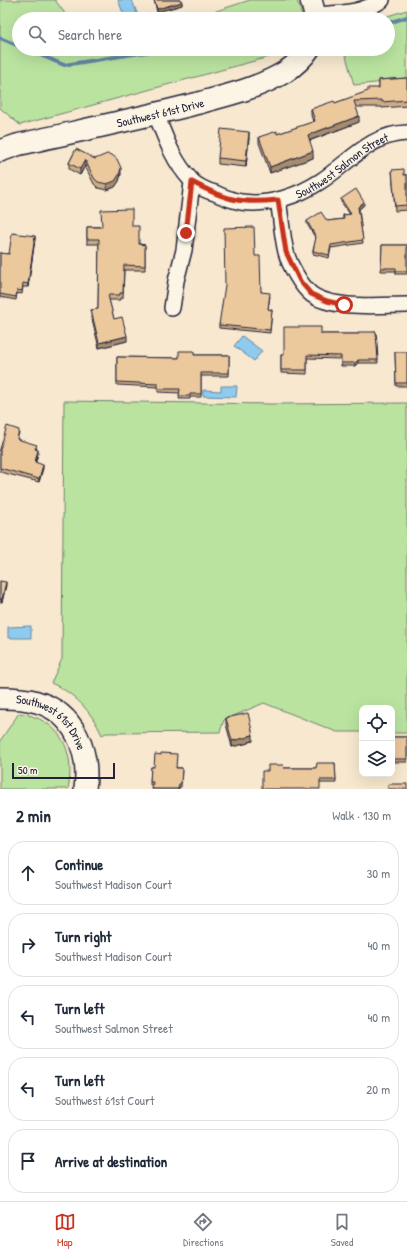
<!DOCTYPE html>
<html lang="en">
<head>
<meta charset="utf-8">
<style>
	body { margin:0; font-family:"Patrick Hand",sans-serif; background:#f6f6f7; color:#1f2937 }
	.controls { position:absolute; right:12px; bottom:12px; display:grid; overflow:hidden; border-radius:8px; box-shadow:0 4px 16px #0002 }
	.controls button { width:36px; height:36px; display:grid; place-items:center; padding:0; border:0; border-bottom:1px solid #e0e1e3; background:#fff; color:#1f2937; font:20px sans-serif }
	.scale { position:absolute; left:12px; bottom:10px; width:103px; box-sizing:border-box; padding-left:4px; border:2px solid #22223b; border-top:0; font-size:11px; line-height:14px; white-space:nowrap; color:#22223b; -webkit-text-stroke:3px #fcf5e5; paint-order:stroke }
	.stop { position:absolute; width:12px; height:12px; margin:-9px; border:3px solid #c8321e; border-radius:50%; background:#fff }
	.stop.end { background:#c8321e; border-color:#fff; box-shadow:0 1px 4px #0008 }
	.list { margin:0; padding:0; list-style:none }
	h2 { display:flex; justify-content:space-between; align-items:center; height:52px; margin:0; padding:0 16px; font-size:17px }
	h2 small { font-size:13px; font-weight:400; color:#747a83 }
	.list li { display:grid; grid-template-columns:26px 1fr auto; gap:12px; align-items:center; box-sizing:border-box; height:64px; margin:0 8px 8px; padding:0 8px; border:1px solid #e0e1e3; border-radius:16px }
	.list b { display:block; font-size:15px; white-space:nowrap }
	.list p { margin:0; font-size:13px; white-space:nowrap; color:#747a83 }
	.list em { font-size:13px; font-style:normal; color:#747a83 }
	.icon { flex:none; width:22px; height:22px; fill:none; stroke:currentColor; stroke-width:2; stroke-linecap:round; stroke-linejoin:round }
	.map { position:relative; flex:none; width:407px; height:789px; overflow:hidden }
	.search { position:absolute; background:#fff; box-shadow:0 4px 16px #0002; left:12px; right:12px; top:12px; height:44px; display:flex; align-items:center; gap:10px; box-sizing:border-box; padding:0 14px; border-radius:22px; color:#747a83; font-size:15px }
	.sheet { height:412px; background:#fff }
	nav { display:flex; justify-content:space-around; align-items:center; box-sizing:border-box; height:56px; border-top:1px solid #e0e1e3; background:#fff; font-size:11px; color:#747a83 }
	nav a { display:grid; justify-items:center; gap:2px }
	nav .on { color:#c8321e }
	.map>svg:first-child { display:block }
	.green { fill:#bae3a0; stroke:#6e826e }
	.water { fill:#8ecbee; stroke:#6387a6 }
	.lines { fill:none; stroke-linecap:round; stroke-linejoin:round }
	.stream { stroke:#6387a6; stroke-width:4 }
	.street-casing { stroke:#22223b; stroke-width:18 }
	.secondary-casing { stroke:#22223b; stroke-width:24 }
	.street { stroke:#fcf5e5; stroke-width:15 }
	.secondary { stroke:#fcf5e5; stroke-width:21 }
	.wall { fill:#cbac87; stroke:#22223b }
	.shaded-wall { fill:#a58c6e; stroke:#22223b }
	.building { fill:#ecc89d; stroke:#22223b }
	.route { stroke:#c8321e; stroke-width:5 }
	.labels { text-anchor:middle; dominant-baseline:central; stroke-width:4; stroke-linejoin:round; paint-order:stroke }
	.street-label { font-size:12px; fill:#22223b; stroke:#fcf5e5 }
</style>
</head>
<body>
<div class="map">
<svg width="407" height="789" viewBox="0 0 407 789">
	<rect width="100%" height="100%" fill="#f7e8cf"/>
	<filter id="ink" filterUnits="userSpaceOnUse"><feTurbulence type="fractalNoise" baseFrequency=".025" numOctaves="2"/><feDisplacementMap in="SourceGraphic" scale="8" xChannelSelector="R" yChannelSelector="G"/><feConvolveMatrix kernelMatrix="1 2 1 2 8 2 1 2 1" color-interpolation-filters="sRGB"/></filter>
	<g filter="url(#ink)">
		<path class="green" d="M 0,0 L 55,0 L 69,19 L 19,19 L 19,49 L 90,49 L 92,51 L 99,49 L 288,49 L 276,55 L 20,125 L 0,108 Z
			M 250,0 L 296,0 L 300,7 L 302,19 L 192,19 Z
			M 407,10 L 407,80 L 354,85 L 344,49 L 388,49 L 388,19 L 378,19 Z
			M 64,401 L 272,404 L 407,403 L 407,733 L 392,733 L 392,708 L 362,708 L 362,732 L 337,732 L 264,703 L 224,720 L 220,732 L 106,733 L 102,735 C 91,711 75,693 51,683 L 62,659 Z
			M 19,713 C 60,719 76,751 68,789 L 0,789 L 0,741 Z"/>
		<path class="water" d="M 118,0 L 132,0 L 137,13 L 125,18 Z
			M 242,336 L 262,351 L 254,361 L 234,346 Z
			M 221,386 L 237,386 L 236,397 L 203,396 L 203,390 L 221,391 Z
			M 31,626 L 31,638 L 8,638 L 8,627 Z"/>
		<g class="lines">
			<path class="stream" d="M 388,23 L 407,17
				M 0,38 L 19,46
				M 26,49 L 64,65 L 165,49"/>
			<defs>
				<g id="street">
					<path d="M 316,15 C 340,13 361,14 382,0"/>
					<path id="s1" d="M 156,114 C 165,137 173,161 191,180 C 196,186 207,191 215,193 C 223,197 232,200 241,202 C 269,206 298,196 321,181 C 350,162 370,134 407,133"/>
					<path d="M 278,200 C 281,217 282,235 286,252 C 289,264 301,286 311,294 C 332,310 381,305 407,305"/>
					<path d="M 172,308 L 176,281 L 184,250 L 192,182"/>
				</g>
				<g id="secondary">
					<path d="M 311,0 L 316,19"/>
					<path id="s2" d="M 0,151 L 17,145 C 74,132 131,120 187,106 C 220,97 255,90 285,72 C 294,66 303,58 309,49"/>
					<path id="s3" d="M 0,698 C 12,698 25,698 37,702 C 75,713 90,752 85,789"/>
				</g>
			</defs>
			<use href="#street" class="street-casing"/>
			<use href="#secondary" class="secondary-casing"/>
			<use href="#street" class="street"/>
			<use href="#secondary" class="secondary"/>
		</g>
		<path class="wall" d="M 154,0 L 181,0 L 182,5 L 157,12 Z
			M 407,78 L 407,106 L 382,108 L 382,107 L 356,107 L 359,122 L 309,141 L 313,158 L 270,173 L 259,143 L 259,137 L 277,134 L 313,122 L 311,115 L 311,109 L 335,103 L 379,88 L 379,80 Z
			M 249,138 L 246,167 L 218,164 L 218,158 Z
			M 76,149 L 121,174 L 119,181 L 115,187 L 107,190 L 98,188 L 94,184 L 85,166 L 80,175 L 69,169 L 69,163 Z
			M 392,170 L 404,175 L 407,175 L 407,210 L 395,211 Z
			M 341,199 L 364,205 L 359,209 L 363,243 L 331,248 L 329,258 L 313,254 L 313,251 L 316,239 L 307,224 L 307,221 L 327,221 L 343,219 L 343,215 L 350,214 L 341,202 Z
			M 132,226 L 139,244 L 145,245 L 145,270 L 124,270 L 123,298 L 120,298 L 120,300 L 109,300 L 114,319 L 127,341 L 99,348 L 91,315 L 91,310 L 98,309 L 99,244 L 87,244 L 87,227 Z
			M 35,239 L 28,287 L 23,287 L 22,294 L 17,293 L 16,300 L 0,297 L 0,253 L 9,254 Z
			M 382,245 L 407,245 L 407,274 L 396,274 L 396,271 L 381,271 Z
			M 255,256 L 261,292 L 270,296 L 268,309 L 272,310 L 270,333 L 219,328 L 219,325 Z
			M 376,332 L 378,363 L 358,363 L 355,366 L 341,366 L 341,359 L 307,358 L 307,374 L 281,373 L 281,355 L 284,355 L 321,334 L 359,334 Z
			M 395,352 L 407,352 L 407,386 L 396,386 Z
			M 194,355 L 229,355 L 229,376 L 201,376 L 201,397 L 190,397 L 190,399 L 179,399 L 180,393 L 158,392 L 158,387 L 117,385 L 117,357 L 179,358 Z
			M 19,433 L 17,439 L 37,448 L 36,450 L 38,453 L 35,463 L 43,468 L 39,482 L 0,472 L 0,449 Z
			M 0,581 L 6,585 L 2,602 L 0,602 Z
			M 226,718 L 253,741 L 248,742 L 248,743 L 232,747 L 226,724 Z
			M 392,737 L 407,737 L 407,762 L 392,762 Z
			M 335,763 L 336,783 L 320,783 L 268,771 L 284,768 L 316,768 Z
			M 151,767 L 182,768 L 181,787 L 179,787 L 179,789 L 152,789 L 152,785 L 150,785 Z"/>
		<path class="shaded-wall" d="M 182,2 L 182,5 L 157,12 L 157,9 Z
			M 359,116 L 359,122 L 308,141 L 308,135 Z
			M 249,132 L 249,138 L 246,167 L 246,161 Z
			M 313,151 L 313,158 L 270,173 L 270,167 Z
			M 85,160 L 85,166 L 80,175 L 80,169 Z
			M 121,168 L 121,174 L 119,181 L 115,187 L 107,190 L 107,184 Z
			M 364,202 L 364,205 L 358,210 L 358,207 Z
			M 35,236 L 35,239 L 28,287 L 28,284 Z
			M 127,336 L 127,341 L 99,348 L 99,343 Z
			M 358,360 L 358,363 L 355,366 L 355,363 Z
			M 38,450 L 38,453 L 35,466 L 35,462 Z
			M 43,465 L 43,468 L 39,482 L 39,479 Z
			M 6,582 L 6,585 L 2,602 L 2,599 Z
			M 253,735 L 253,741 L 248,742 L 248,743 L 232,747 L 232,741 Z"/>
		<path class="building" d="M 154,0 L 181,0 L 182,2 L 157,9 Z
			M 101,15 L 101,19 L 84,19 Z
			M 407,78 L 407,100 L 382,102 L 382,100 L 354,101 L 359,116 L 308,135 L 313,151 L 270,167 L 259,137 L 277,131 L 277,134 L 315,121 L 311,109 L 334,101 L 335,103 L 368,91 L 368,88 L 379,88 L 379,80 Z
			M 221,129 L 249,132 L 246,161 L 218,158 Z
			M 76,149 L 95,159 L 107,154 L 112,155 L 117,159 L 121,168 L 119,175 L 115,181 L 107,184 L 98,182 L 94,178 L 85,160 L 80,169 L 69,163 Z
			M 404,169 L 404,175 L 407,175 L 407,205 L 395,206 L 392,170 Z
			M 356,189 L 364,202 L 358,207 L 363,240 L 331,245 L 329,255 L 313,251 L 316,237 L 307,221 L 321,212 L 327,221 L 344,219 L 343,215 L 351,214 L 341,199 Z
			M 132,209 L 132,226 L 139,226 L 139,244 L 145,245 L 145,266 L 124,265 L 123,293 L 120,293 L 120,295 L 108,295 L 114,319 L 122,317 L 127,336 L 99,343 L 91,310 L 98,309 L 99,239 L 87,239 L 87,227 L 102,227 L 101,210 Z
			M 254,227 L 255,256 L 260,256 L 261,292 L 270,293 L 268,309 L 272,310 L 270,330 L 219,325 L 225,285 L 224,228 Z
			M 12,233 L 35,236 L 28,284 L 23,283 L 22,291 L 17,290 L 16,297 L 0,294 L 0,253 L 9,254 Z
			M 382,245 L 407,245 L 407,271 L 396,271 L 396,268 L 381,268 Z
			M 284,327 L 321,327 L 321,334 L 359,334 L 359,332 L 376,332 L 378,360 L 358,360 L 355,363 L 341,363 L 341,356 L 307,355 L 307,370 L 281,370 L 281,355 L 284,355 Z
			M 179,351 L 194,351 L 194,355 L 229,355 L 229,373 L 201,373 L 201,394 L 190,394 L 190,396 L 179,396 L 180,389 L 158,389 L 158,384 L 117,382 L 117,357 L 179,358 Z
			M 395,352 L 407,352 L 407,383 L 396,383 Z
			M 7,426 L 19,430 L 17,439 L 37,445 L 35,449 L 38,450 L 35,462 L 43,465 L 39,479 L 0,468 L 0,449 Z
			M 0,581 L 6,582 L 2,599 L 0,599 Z
			M 248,713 L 253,735 L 248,736 L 248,737 L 232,741 L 226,718 Z
			M 392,737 L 407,737 L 407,759 L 392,759 Z
			M 161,753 L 177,754 L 176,768 L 182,768 L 181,784 L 179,784 L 178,789 L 152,789 L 153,782 L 150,782 L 151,767 L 154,767 L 155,754 L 161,755 Z
			M 317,763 L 335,763 L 336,780 L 320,780 L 320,789 L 262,789 L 262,771 L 268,771 L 268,765 L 283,765 L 284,768 L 316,768 Z
			M 388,784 L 407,784 L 407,789 L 388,789 Z"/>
	</g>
	<g class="lines" filter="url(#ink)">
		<path class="route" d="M 186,233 L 192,182 C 226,200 240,204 278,200 L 286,252 L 300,281 L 311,294 L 327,301 L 344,305"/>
	</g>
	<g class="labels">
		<g class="street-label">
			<text stroke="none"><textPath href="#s2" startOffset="165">Southwest 61st Drive</textPath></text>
			<text stroke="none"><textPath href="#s1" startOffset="241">Southwest Salmon Street</textPath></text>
			<text stroke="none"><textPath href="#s3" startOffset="61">Southwest 61st Drive</textPath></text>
		</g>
	</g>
</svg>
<div class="controls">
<button><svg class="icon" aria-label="locate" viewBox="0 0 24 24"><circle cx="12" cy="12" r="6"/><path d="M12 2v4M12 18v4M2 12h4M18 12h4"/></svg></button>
<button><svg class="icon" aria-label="layers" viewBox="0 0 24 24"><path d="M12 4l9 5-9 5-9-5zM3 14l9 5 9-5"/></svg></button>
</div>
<div class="scale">50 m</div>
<div class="stop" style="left:344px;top:305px"></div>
<div class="stop end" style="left:186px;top:233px"></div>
<div class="search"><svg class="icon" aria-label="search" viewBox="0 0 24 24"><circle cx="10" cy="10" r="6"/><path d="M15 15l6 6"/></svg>Search here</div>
</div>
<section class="sheet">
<h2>2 min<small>Walk · 130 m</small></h2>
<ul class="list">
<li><svg class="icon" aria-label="ahead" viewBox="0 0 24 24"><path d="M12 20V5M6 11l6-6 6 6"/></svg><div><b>Continue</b><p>Southwest Madison Court</p></div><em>30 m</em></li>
<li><svg class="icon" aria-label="right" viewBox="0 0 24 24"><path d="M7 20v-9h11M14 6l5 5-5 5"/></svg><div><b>Turn right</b><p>Southwest Madison Court</p></div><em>40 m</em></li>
<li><svg class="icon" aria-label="left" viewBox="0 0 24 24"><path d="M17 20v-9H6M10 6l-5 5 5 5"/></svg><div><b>Turn left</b><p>Southwest Salmon Street</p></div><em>40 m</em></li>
<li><svg class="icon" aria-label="left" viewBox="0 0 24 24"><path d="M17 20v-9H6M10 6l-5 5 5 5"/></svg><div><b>Turn left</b><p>Southwest 61st Court</p></div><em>20 m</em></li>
<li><svg class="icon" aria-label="arrive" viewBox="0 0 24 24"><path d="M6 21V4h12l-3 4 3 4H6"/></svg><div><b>Arrive at destination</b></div></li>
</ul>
</section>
<nav>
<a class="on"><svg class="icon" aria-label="map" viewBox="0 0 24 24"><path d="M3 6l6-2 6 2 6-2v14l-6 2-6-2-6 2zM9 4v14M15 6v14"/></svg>Map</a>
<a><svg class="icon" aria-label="directions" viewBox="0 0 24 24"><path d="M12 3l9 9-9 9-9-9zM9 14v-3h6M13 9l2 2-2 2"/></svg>Directions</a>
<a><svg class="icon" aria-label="saved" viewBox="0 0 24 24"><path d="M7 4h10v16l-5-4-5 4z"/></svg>Saved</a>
</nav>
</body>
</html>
